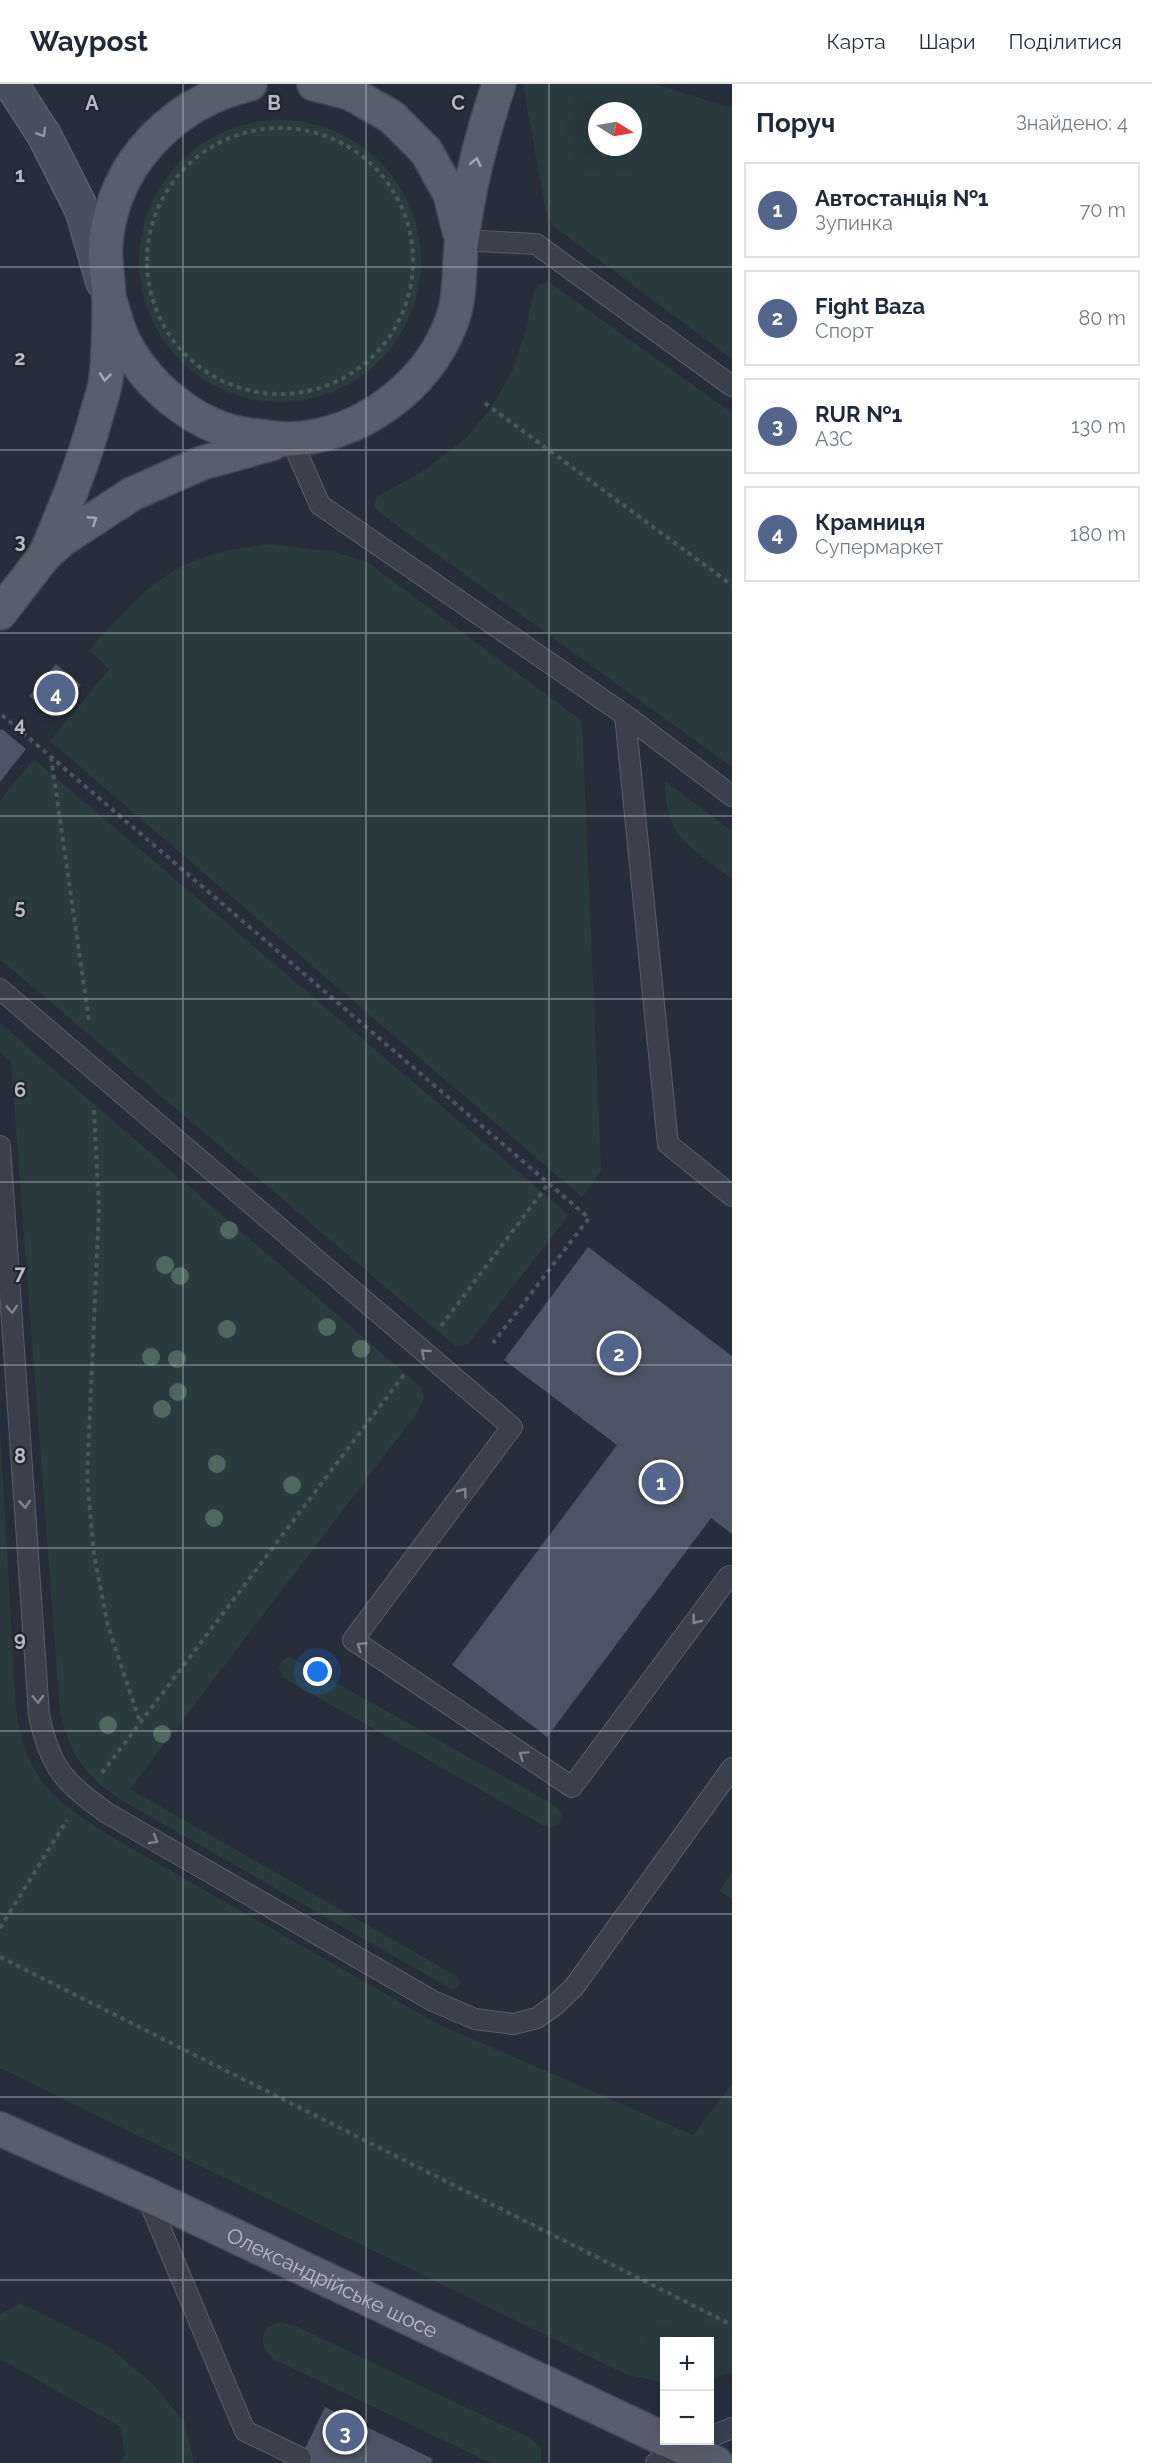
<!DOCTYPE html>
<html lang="uk">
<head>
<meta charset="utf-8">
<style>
	body { margin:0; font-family:Raleway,sans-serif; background:#f2f2f3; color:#1f2937 }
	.controls { position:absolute; right:18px; bottom:18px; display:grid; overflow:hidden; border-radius:0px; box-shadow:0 6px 24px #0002 }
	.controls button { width:54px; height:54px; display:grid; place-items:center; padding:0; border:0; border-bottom:2px solid #e0e1e3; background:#fff; color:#1f2937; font:30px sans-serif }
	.compass { position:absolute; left:588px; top:18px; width:54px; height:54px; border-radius:50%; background:#fff; box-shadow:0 6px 24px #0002; rotate:101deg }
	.you { position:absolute; left:318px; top:1588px; width:21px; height:21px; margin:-15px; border:4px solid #fff; border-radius:50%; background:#1a73e8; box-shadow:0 0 0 9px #1a73e833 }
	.badge { display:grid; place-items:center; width:39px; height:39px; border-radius:50%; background:#53658a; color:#fff; font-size:20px; font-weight:700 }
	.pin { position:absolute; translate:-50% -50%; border:3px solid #fff; box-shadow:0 2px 6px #0006 }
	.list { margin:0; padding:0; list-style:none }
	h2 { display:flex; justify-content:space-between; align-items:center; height:78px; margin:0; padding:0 24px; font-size:26px }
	h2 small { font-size:20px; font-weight:400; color:#747a83 }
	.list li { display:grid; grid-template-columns:39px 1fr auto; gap:18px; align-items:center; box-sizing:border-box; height:96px; margin:0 12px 12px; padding:0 12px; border:2px solid #e0e1e3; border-radius:0px }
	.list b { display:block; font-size:22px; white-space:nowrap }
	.list p { margin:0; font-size:20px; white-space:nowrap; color:#747a83 }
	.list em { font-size:20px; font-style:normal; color:#747a83 }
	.map { position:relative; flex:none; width:732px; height:2379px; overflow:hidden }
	header { display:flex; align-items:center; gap:36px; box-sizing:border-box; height:84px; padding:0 30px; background:#fff; border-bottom:2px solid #e0e1e3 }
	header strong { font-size:28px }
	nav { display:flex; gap:33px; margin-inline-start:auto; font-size:21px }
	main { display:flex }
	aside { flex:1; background:#fff }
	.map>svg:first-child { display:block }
	.green { fill:#293b3e; fill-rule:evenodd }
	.building { fill:#4c5565 }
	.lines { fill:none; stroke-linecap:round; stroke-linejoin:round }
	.lane-casing { stroke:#585e6a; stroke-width:22 }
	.secondary-casing { stroke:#585e6a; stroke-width:36 }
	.primary-casing { stroke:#434955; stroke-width:36 }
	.path { stroke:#48585c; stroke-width:4; stroke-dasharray:4.5 4.5; stroke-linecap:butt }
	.lane { stroke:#3a404c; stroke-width:20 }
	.secondary { stroke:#484f5f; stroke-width:33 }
	.primary { stroke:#585f6c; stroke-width:33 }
	.tree { fill:#4e685f }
	.oneway { stroke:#9095a3 }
	.oneway2 { stroke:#a3a9b6 }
	.oneway3 { stroke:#7e8490 }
	.grid { fill:none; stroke:#b6bbc8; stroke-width:1.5; stroke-opacity:0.55 }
	.labels { text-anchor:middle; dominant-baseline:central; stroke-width:4.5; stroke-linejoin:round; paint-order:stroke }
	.street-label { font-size:21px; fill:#b6bbc8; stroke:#1f2531 }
	.grid-label { font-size:20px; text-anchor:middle; font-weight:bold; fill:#b6bbc8; stroke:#1f2531; stroke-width:4.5; stroke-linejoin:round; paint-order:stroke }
</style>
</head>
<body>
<header>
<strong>Waypost</strong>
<nav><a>Карта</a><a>Шари</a><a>Поділитися</a></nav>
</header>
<main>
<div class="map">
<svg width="732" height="2379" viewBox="0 0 732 2379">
	<rect width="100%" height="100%" fill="#262e3c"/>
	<path class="green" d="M 523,0 L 655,0 L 732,24 L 732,275 L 552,141 L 546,129 ZM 597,27 L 633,27 L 633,63 L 597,63 Z
		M139 177a141 141 0 1 1 282 0a141 141 0 1 1-282 0Z
		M 549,198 L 732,329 L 732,683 L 381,430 L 374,422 L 377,413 L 426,385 L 465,355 L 491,324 L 512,287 L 526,246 L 534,206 L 540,200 Z
		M 270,460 L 335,468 L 367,478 L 582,637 L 601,1087 L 582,1113 L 50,657 L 109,585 L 89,566 C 153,498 171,471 270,460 Z
		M 34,675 L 569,1131 L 468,1260 L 456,1262 L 449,1257 L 0,875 L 0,716 Z
		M 665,697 L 732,747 L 732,795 C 692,765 664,753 665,697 Z
		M 0,939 L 421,1303 L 424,1313 L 417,1329 L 130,1705 L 458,1893 L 460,1900 L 456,1905 L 451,1905 L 121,1716 C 86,1694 68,1668 60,1627 L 11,978 L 0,968 Z
		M 0,1346 L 16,1624 C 27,1698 52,1715 112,1753 L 438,1940 L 693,2051 L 732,2000 L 732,2288 L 710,2295 L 710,2258 L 664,2258 L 664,2299 L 625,2290 L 0,1984 Z
		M 290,1573 L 556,1722 L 562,1731 L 560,1739 L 552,1743 L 544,1742 L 284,1594 C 276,1586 278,1575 290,1573 Z
		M 732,1788 L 732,1815 L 719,1807 Z
		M 21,2219 L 109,2263 L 156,2303 L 185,2339 L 194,2379 L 119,2379 L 125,2372 L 121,2343 L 0,2275 L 0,2230 Z
		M 279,2238 L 296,2242 L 530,2354 L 541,2364 L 541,2379 L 491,2379 L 275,2276 C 263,2267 259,2257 267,2244 Z"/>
	<path class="building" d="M 56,580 L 81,601 L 52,633 L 29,612 Z
		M 2,645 L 26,665 L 0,698 L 0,647 Z
		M 588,1163 L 732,1272 L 732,1450 L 711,1434 L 547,1653 L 452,1581 L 617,1361 L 504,1276 Z
		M 325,2323 L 433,2375 L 431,2379 L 298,2379 Z"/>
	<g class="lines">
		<defs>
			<path id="lane" d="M 461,156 L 536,160 L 732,302
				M 291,355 L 320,421 L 625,631 L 732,712
				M 625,631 L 668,1060 L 732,1112
				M 0,905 L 512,1343 L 353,1556 L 572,1703 L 729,1492 L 732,1494
				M 0,1062 L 39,1631 C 50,1684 64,1698 107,1729 L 433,1917 L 475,1935 L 514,1940 L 537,1934 L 555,1921 L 574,1903 L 732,1684
				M 146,2110 L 245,2347 L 301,2374
				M 710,2353 L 732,2344
				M 656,2379 L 687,2362"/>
			<path id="secondary" d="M 11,0 L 44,51 L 82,126 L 103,198"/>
			<g id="primary">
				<path d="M 314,0 L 350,9 L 392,33 L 426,67 L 450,110 L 459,146"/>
				<path d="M 109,214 C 114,229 118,247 126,261 C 149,304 200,346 250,351 C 263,352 278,356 291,355 C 360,352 426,304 451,239 C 462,211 458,183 462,154 C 469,102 482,50 499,0"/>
				<path d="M 45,471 C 65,424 84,378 97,329 C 100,318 105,306 106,294 C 109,269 109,241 109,216 C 109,196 104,177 106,157 C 114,77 175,18 250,0"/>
				<path d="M 0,529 L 45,471 L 63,455 L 132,410 L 202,379 L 271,360"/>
				<path id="s1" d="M 0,2045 L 146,2110 L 664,2355"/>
				<path d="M 668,2356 L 716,2379"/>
			</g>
		</defs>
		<use href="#lane" class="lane-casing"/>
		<use href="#secondary" class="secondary-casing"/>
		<use href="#primary" class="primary-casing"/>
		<path class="path" d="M147 177a133 133 0 1 1 266 0a133 133 0 1 1-266 0Z
			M 485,319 L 732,501
			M 2,631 L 589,1134 L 493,1259
			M 51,673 L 89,937
			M 94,1026 L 99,1125 L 87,1394 L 94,1471 L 108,1542 L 140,1638
			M 441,1242 L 549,1099
			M 102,1689 L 406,1288
			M 0,1844 L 67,1736
			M 0,1873 L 732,2241"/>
		<use href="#lane" class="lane"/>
		<use href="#secondary" class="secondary"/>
		<use href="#primary" class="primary"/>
	</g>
	<g class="tree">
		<circle cx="229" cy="1146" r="9"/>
		<circle cx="165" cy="1181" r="9"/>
		<circle cx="180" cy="1192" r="9"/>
		<circle cx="327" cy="1243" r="9"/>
		<circle cx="227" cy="1245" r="9"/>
		<circle cx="361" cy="1265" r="9"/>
		<circle cx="151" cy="1273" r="9"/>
		<circle cx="177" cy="1275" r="9"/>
		<circle cx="178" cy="1308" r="9"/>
		<circle cx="162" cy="1325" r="9"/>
		<circle cx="217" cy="1380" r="9"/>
		<circle cx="292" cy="1401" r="9"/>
		<circle cx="214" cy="1434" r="9"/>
		<circle cx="108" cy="1641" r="9"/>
		<circle cx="162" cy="1650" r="9"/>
	</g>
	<defs><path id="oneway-chevron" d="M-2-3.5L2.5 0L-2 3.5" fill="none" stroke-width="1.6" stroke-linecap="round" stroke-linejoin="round" transform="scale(1.5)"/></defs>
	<use class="oneway" href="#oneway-chevron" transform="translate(42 49) rotate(59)"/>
	<g class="oneway2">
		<use href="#oneway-chevron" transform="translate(476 78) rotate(-77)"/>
		<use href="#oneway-chevron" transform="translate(105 293) rotate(97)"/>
		<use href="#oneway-chevron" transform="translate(93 436) rotate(-33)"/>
	</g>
	<g class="oneway3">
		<use href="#oneway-chevron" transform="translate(12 1225) rotate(86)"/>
		<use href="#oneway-chevron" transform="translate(425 1269) rotate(-139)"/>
		<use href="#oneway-chevron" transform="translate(463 1408) rotate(-53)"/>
		<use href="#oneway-chevron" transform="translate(25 1420) rotate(86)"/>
		<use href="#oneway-chevron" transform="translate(696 1536) rotate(127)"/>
		<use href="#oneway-chevron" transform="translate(361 1562) rotate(-146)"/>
		<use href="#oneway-chevron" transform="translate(38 1615) rotate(87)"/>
		<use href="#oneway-chevron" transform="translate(523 1671) rotate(-146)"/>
		<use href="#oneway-chevron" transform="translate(154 1756) rotate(30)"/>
	</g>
	<path class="grid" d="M 183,0 L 183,2379M 366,0 L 366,2379M 549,0 L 549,2379M 0,183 L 732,183M 0,366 L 732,366M 0,549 L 732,549M 0,732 L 732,732M 0,915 L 732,915M 0,1098 L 732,1098M 0,1281 L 732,1281M 0,1464 L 732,1464M 0,1647 L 732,1647M 0,1830 L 732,1830M 0,2013 L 732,2013M 0,2196 L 732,2196"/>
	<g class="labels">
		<g class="street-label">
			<text stroke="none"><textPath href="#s1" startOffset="366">Олександрійське шосе</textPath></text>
		</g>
	</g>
	<g class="grid-label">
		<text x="92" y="26">A</text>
		<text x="274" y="26">B</text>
		<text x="458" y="26">C</text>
		<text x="20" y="98">1</text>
		<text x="20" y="281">2</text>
		<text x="20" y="464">3</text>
		<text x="20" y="647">4</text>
		<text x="20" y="830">5</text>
		<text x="20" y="1013">6</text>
		<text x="20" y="1196">7</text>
		<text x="20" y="1379">8</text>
		<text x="20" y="1562">9</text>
	</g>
</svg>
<div class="controls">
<button>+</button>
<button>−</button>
</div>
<svg class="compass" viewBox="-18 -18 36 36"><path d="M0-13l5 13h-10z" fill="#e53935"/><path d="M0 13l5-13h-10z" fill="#747a83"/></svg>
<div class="you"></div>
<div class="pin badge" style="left:661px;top:1398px">1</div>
<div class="pin badge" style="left:619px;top:1269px">2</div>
<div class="pin badge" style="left:345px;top:2348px">3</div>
<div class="pin badge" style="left:56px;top:609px">4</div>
</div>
<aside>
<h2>Поруч<small>Знайдено: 4</small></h2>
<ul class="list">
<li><span class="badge">1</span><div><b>Автостанція №1</b><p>Зупинка</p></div><em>70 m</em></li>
<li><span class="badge">2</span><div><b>Fight Baza</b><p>Спорт</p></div><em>80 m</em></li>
<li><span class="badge">3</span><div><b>RUR №1</b><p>АЗС</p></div><em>130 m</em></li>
<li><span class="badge">4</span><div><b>Крамниця</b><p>Супермаркет</p></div><em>180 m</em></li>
</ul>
</aside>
</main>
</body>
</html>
